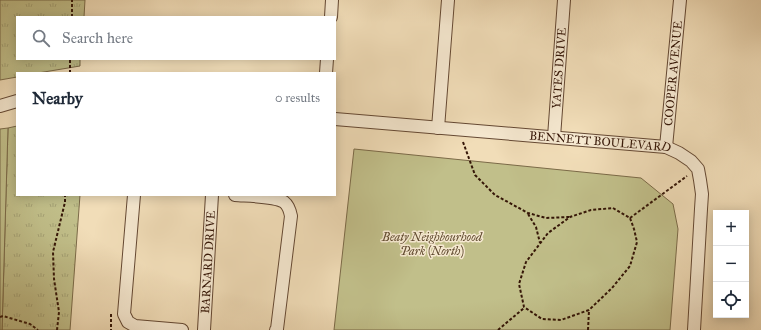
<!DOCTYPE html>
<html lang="en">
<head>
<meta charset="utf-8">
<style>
	body { margin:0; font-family:"IM FELL Great Primer",serif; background:#f2f2f3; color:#1f2937 }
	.controls { position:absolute; right:12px; bottom:12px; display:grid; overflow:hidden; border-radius:0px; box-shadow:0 2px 10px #0003 }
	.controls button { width:36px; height:36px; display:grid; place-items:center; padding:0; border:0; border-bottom:1px solid #e0e1e3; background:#fff; color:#1f2937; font:20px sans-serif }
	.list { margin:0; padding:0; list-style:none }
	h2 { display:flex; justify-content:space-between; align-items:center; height:52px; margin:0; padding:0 16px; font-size:17px }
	h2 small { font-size:13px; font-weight:400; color:#747a83 }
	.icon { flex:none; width:22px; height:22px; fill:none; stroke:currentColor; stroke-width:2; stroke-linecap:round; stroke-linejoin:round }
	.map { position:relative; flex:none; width:761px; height:330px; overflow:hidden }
	.search { position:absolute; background:#fff; box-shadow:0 2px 10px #0003; left:16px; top:16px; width:320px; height:44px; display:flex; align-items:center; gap:10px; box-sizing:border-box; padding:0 14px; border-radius:0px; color:#747a83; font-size:15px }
	.panel { position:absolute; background:#fff; box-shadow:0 2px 10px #0003; left:16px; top:72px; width:320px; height:124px; border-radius:0px }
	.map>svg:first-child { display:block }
	.grass { fill:url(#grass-tufts); stroke:#7b6a48 }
	.park { fill:#c1bf8a; stroke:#7b6a48 }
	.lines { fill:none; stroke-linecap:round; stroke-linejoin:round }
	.minor-casing { stroke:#644833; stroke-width:14 }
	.path { stroke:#351607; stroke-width:2; stroke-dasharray:3 2; stroke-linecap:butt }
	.minor { stroke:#f6e9d1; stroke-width:12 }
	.labels { text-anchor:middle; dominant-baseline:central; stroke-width:3; stroke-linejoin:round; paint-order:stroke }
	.street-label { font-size:12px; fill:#351607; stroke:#f6e9d1 }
	.park-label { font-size:12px; font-style:italic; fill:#5f492e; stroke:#f6e9d1 }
</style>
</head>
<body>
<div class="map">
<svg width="761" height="330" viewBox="0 0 761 330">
	<defs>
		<pattern id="grass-tufts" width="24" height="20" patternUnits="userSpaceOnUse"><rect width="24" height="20" fill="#c1bf8a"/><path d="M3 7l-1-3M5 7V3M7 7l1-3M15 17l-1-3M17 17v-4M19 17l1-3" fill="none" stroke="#a6a376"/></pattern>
	</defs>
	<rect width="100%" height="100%" fill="#f1ddb8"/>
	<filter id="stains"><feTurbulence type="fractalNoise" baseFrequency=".005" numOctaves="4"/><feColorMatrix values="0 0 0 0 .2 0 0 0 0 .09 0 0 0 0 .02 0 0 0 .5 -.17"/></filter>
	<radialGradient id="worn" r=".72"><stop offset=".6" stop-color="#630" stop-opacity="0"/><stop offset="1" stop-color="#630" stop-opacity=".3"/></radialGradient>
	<path class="grass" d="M 0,0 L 85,0 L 84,17 L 17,17 L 17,59 L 80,59 L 80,66 L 38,73 L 17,73 L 17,77 L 0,80 Z
		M 17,126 L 17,195 L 80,195 L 70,330 L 2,330 L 8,128 Z"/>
	<path class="park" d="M 8,128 L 2,330 L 0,330 L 0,129 Z
		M 354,149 L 641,178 L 673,204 L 678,229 L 670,330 L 334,330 Z"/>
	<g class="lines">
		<defs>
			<g id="minor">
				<path d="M 331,17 L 332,0"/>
				<path d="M 326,73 L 327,59"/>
				<path d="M 0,106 L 17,101"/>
				<path id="s1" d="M 335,119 L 666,147 L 679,153 L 691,161 L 698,169 L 700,180 L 702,194 L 701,209 L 694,330"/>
				<path d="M 438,128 L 448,0"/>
				<path id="s2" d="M 554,137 L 564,0"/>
				<path id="s3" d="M 666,147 L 680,0"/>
				<path d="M 134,195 L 124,314 L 128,322 L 135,326 L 182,330"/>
				<path d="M 235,195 C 246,196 275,196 284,202 C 288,205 290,211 291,216 L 277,329 L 276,330"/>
				<path id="s4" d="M 204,330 L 212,195"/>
			</g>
		</defs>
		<use href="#minor" class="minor-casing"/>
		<path class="path" d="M 72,17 L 72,0
			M 70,73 L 70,59
			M 463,142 L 475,175 L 495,195 L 528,213 L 546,218 L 569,217
			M 613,208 L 630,218 L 634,229 L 637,242 L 630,266 L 612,288 L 589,310 L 561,320 L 542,319 L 524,307 L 519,284 L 526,262 L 548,233 L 570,217 L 591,210 Z
			M 528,214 L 536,227 L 540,243
			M 630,218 L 687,176
			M 111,314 L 111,330
			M 0,317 L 3,316 L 30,324 L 38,330
			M 57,330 L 59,312 L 54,279 L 53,252 L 65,202 L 65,195
			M 498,330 L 524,308
			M 588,330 L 589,310"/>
		<use href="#minor" class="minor"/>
	</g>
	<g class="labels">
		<g class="street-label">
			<text stroke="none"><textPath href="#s2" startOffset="69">YATES DRIVE</textPath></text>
			<text stroke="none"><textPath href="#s3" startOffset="74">COOPER AVENUE</textPath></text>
			<text stroke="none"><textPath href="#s1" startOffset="266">BENNETT BOULEVARD</textPath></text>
			<text stroke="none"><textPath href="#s4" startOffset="68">BARNARD DRIVE</textPath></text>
		</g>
		<g class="park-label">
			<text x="432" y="237">Beaty Neighbourhood<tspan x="432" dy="14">Park (North)</tspan></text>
		</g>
	</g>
	<rect width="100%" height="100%" filter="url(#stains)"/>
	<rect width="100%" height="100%" fill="url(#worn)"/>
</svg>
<div class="controls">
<button>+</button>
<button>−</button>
<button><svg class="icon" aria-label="locate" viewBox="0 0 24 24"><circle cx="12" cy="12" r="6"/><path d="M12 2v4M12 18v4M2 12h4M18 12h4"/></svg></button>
</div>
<div class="search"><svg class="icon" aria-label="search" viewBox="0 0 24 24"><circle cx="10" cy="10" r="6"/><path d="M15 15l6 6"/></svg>Search here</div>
<section class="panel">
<h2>Nearby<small>0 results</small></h2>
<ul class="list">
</ul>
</section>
</div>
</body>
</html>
